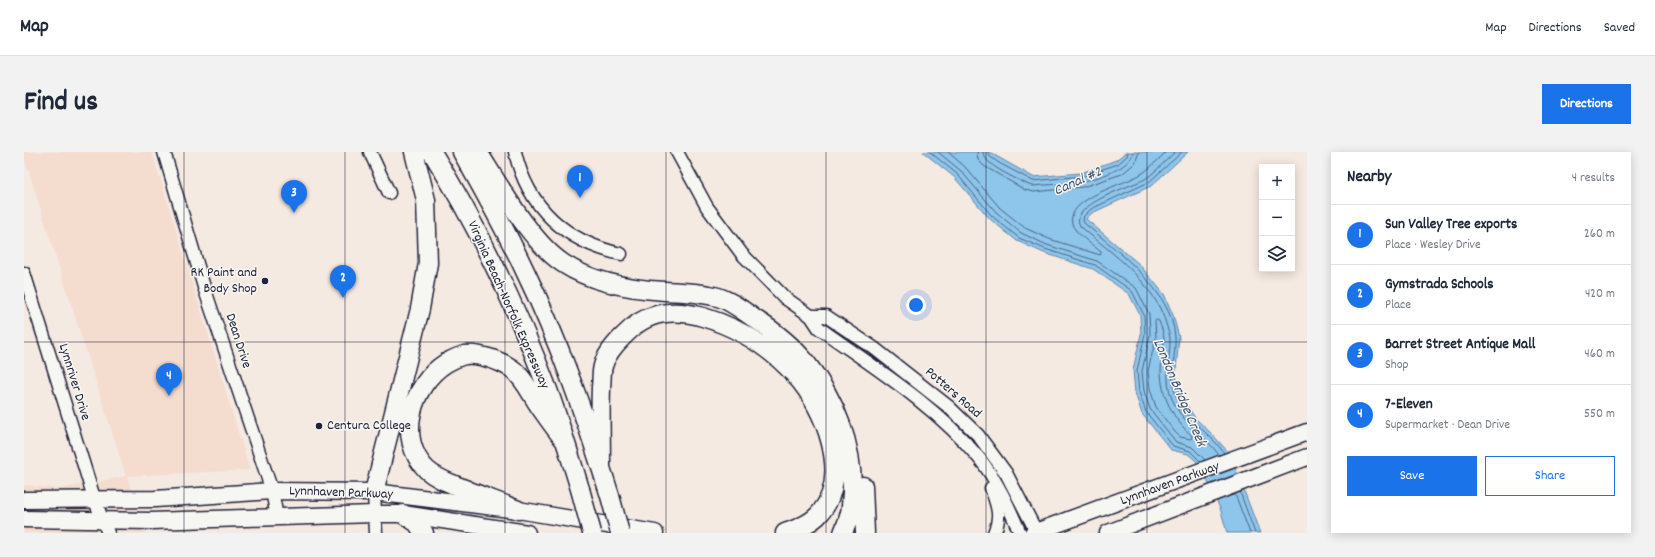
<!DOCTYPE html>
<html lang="en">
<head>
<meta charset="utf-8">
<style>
	body { margin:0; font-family:Dekko,sans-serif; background:#f2f2f3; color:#1f2937 }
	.controls { position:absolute; right:12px; top:12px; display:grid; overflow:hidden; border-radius:0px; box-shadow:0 2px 10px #0003 }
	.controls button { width:36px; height:36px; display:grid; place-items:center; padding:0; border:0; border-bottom:1px solid #e0e1e3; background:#fff; color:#1f2937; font:20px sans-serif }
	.you { position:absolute; left:892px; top:153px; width:14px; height:14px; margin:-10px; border:3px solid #fff; border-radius:50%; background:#1a73e8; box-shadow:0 0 0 6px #1a73e833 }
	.badge { display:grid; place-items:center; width:26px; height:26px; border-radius:50%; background:#1a73e8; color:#fff; font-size:13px; font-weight:700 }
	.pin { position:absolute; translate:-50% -33px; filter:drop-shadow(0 1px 2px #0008) }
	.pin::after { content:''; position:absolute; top:21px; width:14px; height:12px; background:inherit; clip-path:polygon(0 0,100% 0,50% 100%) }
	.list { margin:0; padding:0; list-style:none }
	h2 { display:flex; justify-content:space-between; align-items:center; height:52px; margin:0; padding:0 16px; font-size:17px }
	h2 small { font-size:13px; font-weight:400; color:#747a83 }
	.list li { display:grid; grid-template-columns:26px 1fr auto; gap:12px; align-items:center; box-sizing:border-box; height:60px; padding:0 16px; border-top:1px solid #e0e1e3 }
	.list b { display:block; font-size:15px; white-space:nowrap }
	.list p { margin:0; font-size:13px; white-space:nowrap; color:#747a83 }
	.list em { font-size:13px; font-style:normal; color:#747a83 }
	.actions { display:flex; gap:8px; padding:12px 16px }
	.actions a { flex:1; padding:9px 0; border:1px solid #1a73e8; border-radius:0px; text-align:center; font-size:14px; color:#1a73e8 }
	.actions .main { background:#1a73e8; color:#fff }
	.icon { flex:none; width:22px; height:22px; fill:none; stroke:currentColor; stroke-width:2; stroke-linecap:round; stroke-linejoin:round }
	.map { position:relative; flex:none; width:1283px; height:381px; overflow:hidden; border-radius:0px }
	header { display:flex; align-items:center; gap:24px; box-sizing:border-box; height:56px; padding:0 20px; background:#fff; border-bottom:1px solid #e0e1e3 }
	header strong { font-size:19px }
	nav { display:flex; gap:22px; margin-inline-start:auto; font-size:14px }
	.intro { display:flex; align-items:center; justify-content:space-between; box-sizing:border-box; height:96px; padding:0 24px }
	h1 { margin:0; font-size:28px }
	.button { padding:10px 18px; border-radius:0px; background:#1a73e8; color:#fff; font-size:14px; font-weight:700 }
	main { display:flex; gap:24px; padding:0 24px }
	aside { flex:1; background:#fff; border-radius:0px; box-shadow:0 2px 10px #0003 }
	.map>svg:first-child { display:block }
	.built { fill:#f4dccf }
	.water { fill:#8dc5eb; stroke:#6284a5 }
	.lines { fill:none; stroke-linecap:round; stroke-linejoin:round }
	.shore { stroke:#4d6381; stroke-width:1 }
	.minor-casing { stroke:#22223b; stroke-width:15 }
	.major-casing { stroke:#22223b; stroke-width:19 }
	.highway-casing { stroke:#22223b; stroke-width:21 }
	.minor { stroke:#f6f6f2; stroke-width:12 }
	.major { stroke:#f6f6f2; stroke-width:16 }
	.highway { stroke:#f6f6f2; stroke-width:18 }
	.highway-bridge-casing { stroke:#22223b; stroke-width:21; stroke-linecap:butt }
	.highway-bridge { stroke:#f6f6f2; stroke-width:18 }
	.grid { fill:none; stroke:#22223b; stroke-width:1; stroke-opacity:0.55 }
	.poi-dot { fill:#22223b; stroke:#f6f6f2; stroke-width:1.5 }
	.labels { text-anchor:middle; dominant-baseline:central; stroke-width:3; stroke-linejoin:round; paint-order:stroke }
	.poi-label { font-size:14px; fill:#22223b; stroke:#f6f6f2; text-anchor:end }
	.street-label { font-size:14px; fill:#22223b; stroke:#f6f6f2 }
	.water-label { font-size:15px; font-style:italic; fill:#425370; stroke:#f6f6f2 }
</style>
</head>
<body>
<header>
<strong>Map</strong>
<nav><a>Map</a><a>Directions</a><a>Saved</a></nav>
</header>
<div class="intro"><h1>Find us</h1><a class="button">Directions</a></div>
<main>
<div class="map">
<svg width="1283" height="381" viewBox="0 0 1283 381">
	<rect width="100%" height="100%" fill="#f5eae2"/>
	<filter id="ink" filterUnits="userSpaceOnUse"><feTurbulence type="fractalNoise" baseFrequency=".025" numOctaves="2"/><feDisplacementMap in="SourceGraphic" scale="8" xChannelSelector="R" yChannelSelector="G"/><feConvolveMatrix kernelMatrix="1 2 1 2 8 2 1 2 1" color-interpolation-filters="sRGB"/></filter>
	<g filter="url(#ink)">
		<path class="built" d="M 0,0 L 128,0 L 226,318 L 103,324 L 121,381 L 0,381 L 0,333 L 35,337 L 102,324 L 0,5 Z"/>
		<path class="water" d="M 899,0 L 965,0 L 1009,25 L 1057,21 L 1092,8 L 1102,0 L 1164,0 L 1127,34 L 1068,61 L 1062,67 L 1115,112 L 1140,142 L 1149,163 L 1155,185 L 1152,218 L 1153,232 L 1157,244 L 1171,266 L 1188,282 L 1206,302 L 1236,381 L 1203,381 L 1197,359 L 1186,334 L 1172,309 L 1164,302 L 1147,298 L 1118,262 L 1111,241 L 1109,218 L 1117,182 L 1116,163 L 1105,142 L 1069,117 L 1020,101 L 993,89 L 966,67 L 930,25 Z"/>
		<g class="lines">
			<path class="shore" d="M 906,0 L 933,22 L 968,64 L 995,86 L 1021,97 L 1071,113 L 1108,139 L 1120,163 L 1121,182 L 1113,219 L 1115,240 L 1122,260 L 1149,294 L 1166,299 L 1177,310
				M 914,0 L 937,19 L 972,60 L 997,81 L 1023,93 L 1073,109 L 1112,136 L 1125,162 L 1126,183 L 1118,219 L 1120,239 L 1126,257 L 1152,290 L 1168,295 L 1181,308
				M 924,0 L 941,15 L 976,56 L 1001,76 L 1025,87 L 1076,103 L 1077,102 L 1077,100 C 1069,93 1051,81 1048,72 C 1041,46 1103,32 1119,21 C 1127,15 1135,7 1142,0
				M 953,0 L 954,8 L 960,14 L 1001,38 L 1010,40 L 1059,35 L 1098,22 L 1111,11 L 1115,0
				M 959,0 C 959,13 993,27 1005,33 L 1009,34 C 1025,32 1043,33 1059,29 C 1072,27 1108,16 1109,0
				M 964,0 L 965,4 L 975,11 L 1009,29 L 1058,24 L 1094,12 L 1103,4 L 1104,0
				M 1151,0 C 1142,8 1132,20 1121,27 C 1108,34 1041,54 1057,75 C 1090,103 1131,130 1143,175 C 1144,179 1146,183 1146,187 C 1146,208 1140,227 1148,247 C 1158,272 1181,283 1195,303
				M 1158,0 L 1125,30 L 1067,57 L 1060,64 L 1059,68 L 1060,71 C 1093,99 1148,138 1151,185 C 1152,206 1144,226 1153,246 C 1164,271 1186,280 1200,301
				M 1133,168 L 1135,169 C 1137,175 1140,181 1140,187 C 1140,197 1137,208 1137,218 C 1137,244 1149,267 1168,284 L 1167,287 L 1156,285 L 1150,279 L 1132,255 L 1126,237 L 1124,219 L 1132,185 L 1131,169 Z
				M 1216,340 L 1231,381
				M 1211,342 L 1226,381"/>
			<defs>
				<path id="minor" d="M 140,0 L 180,135 L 248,339 L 253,365
					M 346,0 L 365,41
					M 491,0 C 504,56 542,90 597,102
					M 653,0 L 683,55 L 718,102 L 761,146 L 787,164 L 795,176 C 851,216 911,253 955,306 C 973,328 985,355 996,381
					M 0,121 L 71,349 L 84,381
					M 787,164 L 802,164 L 850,196 L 925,255 L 954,283 L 982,321 L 1013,381
					M 967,336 C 973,353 978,364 970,381
					M 350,340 L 352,381"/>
				<path id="major" d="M 0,348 L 131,347 L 248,339 L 350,340 L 494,358 L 631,381
					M 0,367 L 127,369 L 350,362 L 379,362 L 503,381
					M 1009,381 L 1283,280
					M 1084,381 L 1283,305"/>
				<path id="highway" d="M 408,0 C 454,75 493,156 524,238 C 536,271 546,304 556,337
					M 438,0 C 460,39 482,78 501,119 C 536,191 562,267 586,344
					M 454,0 C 475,33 507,91 540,112 C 569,131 607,137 641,139 C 659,140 677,140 694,145 C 707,149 720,159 731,167 C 750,179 769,194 783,212 C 812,248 829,294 828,340 C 827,348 828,356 825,364 C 824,370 821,375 819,381
					M 577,314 C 577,288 576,262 577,235 C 578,229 577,221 579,214 C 583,199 597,186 608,176 C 628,158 655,158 679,165 C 716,176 747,196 772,224 C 801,256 827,323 797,360 C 789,371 773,377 761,381
					M 839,334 L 841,381
					M 350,340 L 396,157 L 404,111 L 402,48 L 390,0
					M 494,358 C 477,351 460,345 443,338 C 429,332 414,328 403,318 C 371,287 388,232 422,211 C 428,208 435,204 441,203 C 455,201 476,209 487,216 C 501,226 508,245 518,258 C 525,268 533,279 541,289
					M 379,362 L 393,371 L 400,381"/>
			</defs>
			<use href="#minor" class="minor-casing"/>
			<use href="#major" class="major-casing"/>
			<use href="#highway" class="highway-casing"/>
			<use href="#minor" class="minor"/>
			<use href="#major" class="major"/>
			<use href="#highway" class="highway"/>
			<defs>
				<path id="highway-bridge" d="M 556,337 L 568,381
					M 586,344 L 596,381"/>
			</defs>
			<use href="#highway-bridge" class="highway-bridge-casing"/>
			<use href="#highway-bridge" class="highway-bridge"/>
		</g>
	</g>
	<path class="grid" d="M 160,0 L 160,381M 321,0 L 321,381M 481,0 L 481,381M 642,0 L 642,381M 802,0 L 802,381M 962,0 L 962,381M 1123,0 L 1123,381M 0,190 L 1283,190"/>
	<g class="poi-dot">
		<circle cx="241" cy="129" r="4"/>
		<circle cx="295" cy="274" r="4"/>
	</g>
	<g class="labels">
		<g class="poi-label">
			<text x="233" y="121">RK Paint and<tspan x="233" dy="16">Body Shop</tspan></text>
			<text x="303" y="274" text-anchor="start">Centura College</text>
		</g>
		<g class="street-label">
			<text transform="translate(484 153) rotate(66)">Virginia Beach-Norfolk Expressway</text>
			<text transform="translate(214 189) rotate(72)">Dean Drive</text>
			<text transform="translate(50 230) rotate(73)">Lynnriver Drive</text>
			<text transform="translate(929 241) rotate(41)">Potters Road</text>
			<text transform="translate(1146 332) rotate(-20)">Lynnhaven Parkway</text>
			<text transform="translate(317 341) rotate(2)">Lynnhaven Parkway</text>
		</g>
		<g class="water-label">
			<text transform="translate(1054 30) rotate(-24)">Canal #2</text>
			<text transform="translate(1155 241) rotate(67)">London Bridge Creek</text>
		</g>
	</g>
</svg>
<div class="controls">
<button>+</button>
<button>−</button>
<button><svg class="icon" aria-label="layers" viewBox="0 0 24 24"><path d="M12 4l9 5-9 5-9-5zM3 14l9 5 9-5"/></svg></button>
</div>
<div class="you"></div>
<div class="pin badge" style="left:556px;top:46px">1</div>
<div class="pin badge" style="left:319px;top:146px">2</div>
<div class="pin badge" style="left:270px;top:61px">3</div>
<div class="pin badge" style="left:145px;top:244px">4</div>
</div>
<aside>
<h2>Nearby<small>4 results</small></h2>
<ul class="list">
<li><span class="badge">1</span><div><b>Sun Valley Tree exports</b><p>Place · Wesley Drive</p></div><em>260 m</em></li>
<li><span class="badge">2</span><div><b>Gymstrada Schools</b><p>Place</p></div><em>420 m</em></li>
<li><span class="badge">3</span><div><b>Barret Street Antique Mall</b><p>Shop</p></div><em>460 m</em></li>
<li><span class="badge">4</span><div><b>7-Eleven</b><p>Supermarket · Dean Drive</p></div><em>550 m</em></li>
</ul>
<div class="actions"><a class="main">Save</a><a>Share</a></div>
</aside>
</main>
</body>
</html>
